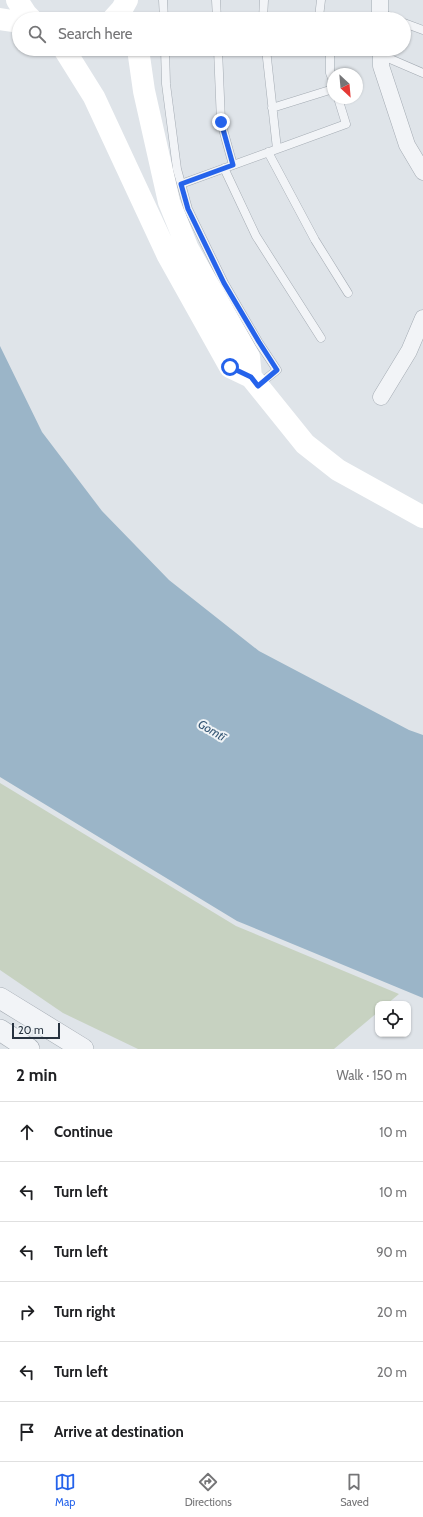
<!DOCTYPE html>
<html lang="en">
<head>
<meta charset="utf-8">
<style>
	body { margin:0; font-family:Cabin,sans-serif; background:#f6f6f6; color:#202124 }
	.controls { position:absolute; right:12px; bottom:12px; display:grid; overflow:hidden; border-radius:8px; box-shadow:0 1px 3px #0004 }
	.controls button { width:36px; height:36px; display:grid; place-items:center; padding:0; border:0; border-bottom:1px solid #e0e0e0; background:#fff; color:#202124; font:20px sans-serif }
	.compass { position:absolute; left:327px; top:68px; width:36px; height:36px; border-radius:50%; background:#fff; box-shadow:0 1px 3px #0004; rotate:154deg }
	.scale { position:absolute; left:12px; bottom:10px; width:48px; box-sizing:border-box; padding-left:4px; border:2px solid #283340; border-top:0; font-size:11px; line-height:14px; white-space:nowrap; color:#283340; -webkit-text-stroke:3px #eff3f6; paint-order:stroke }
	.stop { position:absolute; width:12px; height:12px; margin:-9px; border:3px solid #2563eb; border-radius:50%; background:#fff }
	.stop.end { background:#2563eb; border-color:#fff; box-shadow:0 1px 4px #0008 }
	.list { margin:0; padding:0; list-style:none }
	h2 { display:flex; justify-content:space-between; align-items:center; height:52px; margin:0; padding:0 16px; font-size:17px }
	h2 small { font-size:13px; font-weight:400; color:#757577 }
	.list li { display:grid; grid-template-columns:26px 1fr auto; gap:12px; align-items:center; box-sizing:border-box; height:60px; padding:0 16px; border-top:1px solid #e0e0e0 }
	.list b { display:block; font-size:15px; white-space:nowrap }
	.list em { font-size:13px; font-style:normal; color:#757577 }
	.icon { flex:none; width:22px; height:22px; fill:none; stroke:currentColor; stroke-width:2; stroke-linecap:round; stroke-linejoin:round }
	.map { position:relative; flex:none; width:423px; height:1049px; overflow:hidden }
	.search { position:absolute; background:#fff; box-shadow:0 1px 3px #0004; left:12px; right:12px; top:12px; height:44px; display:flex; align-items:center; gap:10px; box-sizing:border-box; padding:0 14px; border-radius:22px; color:#757577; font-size:15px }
	.sheet { height:412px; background:#fff }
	nav { display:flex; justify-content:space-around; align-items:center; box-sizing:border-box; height:56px; border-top:1px solid #e0e0e0; background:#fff; font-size:11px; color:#757577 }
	nav a { display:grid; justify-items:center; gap:2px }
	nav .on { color:#2563eb }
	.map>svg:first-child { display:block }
	.green { fill:#c7d2c1 }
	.water { fill:#9bb5c8 }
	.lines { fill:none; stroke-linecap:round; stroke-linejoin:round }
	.service-casing { stroke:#a4abb3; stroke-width:9 }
	.minor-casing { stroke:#a4abb3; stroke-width:17 }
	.tertiary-casing { stroke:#a4abb3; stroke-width:22 }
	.service { stroke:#f2f4f7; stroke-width:8 }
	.minor { stroke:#f2f4f7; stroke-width:16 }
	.tertiary { stroke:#f2f4f7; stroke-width:21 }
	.secondary { stroke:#fff; stroke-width:22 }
	.route { stroke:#2563eb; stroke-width:5 }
	.labels { text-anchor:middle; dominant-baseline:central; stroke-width:4; stroke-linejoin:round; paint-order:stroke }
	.water-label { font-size:12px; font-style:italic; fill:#335573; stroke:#eff3f6 }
</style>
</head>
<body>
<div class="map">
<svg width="423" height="1049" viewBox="0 0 423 1049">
	<rect width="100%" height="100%" fill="#dfe4e9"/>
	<path class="green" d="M 0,783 L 236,926 L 399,994 L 387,1004 L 378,1004 L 378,1012 L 334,1049 L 138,1049 L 63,1013 L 0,970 Z"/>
	<path class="water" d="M 0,346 L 42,432 L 102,511 L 169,580 L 259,651 L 409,730 L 423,735 L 423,998 L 237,921 L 0,777 Z"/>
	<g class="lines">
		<defs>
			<path id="service" d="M 163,0 L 164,19
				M 216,0 L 217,19
				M 321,0 L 319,17 L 380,18
				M 380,13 L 395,19
				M 263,19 L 264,0
				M 404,23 L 423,30
				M 165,49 L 166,84 L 177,169 L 188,209 L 224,283 L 259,343 L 277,370 L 258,385
				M 218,49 L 221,122 L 233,165
				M 266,49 L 277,149
				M 330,49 L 330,73 L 333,81
				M 381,55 L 423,73
				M 272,108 L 333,89
				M 268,152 L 315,240 L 348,293
				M 224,168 L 256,236 L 321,338
				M 181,184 L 346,124 L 338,98"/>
			<path id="minor" d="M 380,0 L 380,19
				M 381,49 L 381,66 L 407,145 L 423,172
				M 381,397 L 409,351 L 423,318"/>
			<path id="tertiary" d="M 0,998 L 83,1049
				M 0,1030 L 29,1049"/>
		</defs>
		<use href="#service" class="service-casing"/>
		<use href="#minor" class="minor-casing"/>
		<use href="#tertiary" class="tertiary-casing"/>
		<use href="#service" class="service"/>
		<use href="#minor" class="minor"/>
		<use href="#tertiary" class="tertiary"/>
		<path class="secondary" d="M 17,0 L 26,14 L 31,19
			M 0,19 L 19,22
			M 113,19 L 122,9 L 127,0
			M 64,49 L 94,97 L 168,256 L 230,367 L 251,377 L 305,444 L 338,470 L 423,517
			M 138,49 L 144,91 L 169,202 L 188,249 L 249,357 L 251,377"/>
	</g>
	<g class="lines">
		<path class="route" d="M 221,122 L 233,165 L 181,184 L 188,209 L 224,283 L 259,342 L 277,370 L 258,386 L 251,377 L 230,367"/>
	</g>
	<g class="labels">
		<g class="water-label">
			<text transform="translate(212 730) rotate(30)">Gomtī</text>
		</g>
	</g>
</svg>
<div class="controls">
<button><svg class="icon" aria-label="locate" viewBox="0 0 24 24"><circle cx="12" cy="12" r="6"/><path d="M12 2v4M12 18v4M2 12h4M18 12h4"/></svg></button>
</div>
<svg class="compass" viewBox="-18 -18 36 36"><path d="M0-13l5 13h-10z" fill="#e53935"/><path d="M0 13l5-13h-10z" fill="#757577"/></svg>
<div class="scale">20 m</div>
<div class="stop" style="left:230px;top:367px"></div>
<div class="stop end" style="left:221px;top:122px"></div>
<div class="search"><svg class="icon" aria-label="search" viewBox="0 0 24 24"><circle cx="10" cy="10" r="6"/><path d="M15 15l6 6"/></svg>Search here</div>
</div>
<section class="sheet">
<h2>2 min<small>Walk · 150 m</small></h2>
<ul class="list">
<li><svg class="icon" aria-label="ahead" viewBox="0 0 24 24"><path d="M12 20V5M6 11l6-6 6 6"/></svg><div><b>Continue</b></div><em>10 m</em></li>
<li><svg class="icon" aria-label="left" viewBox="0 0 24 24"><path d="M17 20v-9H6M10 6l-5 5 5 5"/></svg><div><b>Turn left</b></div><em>10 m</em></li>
<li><svg class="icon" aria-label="left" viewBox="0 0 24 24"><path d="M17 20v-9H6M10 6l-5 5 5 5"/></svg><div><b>Turn left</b></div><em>90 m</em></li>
<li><svg class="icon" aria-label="right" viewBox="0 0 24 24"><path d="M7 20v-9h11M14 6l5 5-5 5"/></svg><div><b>Turn right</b></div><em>20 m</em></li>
<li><svg class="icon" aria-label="left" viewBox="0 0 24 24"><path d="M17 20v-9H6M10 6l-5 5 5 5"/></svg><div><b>Turn left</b></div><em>20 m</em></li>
<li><svg class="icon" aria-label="arrive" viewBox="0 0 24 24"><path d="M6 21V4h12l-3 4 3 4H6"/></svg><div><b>Arrive at destination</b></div></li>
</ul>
</section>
<nav>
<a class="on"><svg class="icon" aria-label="map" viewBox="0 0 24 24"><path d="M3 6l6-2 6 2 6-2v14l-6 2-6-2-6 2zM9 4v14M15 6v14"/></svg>Map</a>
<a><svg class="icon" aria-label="directions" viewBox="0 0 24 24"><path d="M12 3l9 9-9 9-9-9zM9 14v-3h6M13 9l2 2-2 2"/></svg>Directions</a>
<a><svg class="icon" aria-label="saved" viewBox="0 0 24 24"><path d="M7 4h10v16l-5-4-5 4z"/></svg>Saved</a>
</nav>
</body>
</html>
